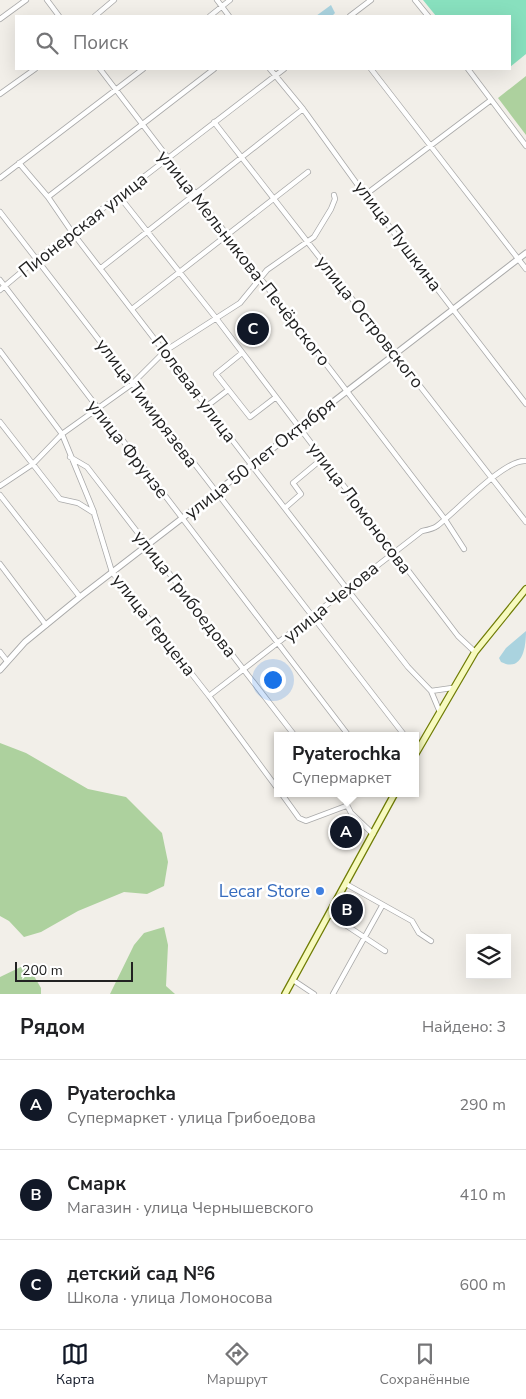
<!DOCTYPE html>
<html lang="ru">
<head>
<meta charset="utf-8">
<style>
	body { margin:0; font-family:"Nunito Sans",sans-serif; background:#f6f6f6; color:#202124 }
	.controls { position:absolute; right:15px; bottom:15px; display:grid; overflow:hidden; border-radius:0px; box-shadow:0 5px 20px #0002 }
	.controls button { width:45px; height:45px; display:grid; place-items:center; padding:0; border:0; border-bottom:1px solid #e0e0e0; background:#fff; color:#202124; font:25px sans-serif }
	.scale { position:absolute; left:15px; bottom:12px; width:118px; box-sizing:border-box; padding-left:5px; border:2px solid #222; border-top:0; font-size:14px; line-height:18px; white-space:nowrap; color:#222; -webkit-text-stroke:4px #fff; paint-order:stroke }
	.you { position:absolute; left:272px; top:679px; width:18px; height:18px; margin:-12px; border:4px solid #fff; border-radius:50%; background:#1a73e8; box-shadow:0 0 0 8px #1a73e833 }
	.badge { display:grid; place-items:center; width:32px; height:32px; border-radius:50%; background:#111827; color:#fff; font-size:16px; font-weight:700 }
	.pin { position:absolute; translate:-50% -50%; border:2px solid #fff; box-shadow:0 1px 5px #0006 }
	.popup { position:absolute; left:274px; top:732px; width:145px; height:65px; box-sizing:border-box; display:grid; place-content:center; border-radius:0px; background:#fff; filter:drop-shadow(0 1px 4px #0005); font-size:16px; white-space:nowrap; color:#757577 }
	.popup b { font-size:19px; color:#202124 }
	.popup::after { content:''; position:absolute; left:50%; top:100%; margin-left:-10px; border:10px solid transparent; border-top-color:#fff }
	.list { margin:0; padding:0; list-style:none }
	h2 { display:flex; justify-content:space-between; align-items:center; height:65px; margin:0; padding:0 20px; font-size:21px }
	h2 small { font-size:16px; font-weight:400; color:#757577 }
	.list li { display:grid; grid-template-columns:32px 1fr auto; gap:15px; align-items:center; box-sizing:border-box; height:90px; padding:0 20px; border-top:1px solid #e0e0e0 }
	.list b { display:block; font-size:19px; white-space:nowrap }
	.list p { margin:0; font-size:16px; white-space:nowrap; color:#757577 }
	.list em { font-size:16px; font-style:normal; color:#757577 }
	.icon { flex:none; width:28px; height:28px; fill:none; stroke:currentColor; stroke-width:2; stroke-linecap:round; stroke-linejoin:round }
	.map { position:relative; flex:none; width:526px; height:994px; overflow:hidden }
	.search { position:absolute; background:#fff; box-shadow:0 5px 20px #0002; left:15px; right:15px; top:15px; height:55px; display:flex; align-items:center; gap:12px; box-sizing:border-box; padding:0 18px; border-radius:0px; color:#757577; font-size:19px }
	.sheet { height:335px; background:#fff }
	nav { display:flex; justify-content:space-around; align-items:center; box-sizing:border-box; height:70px; border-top:1px solid #e0e0e0; background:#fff; font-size:14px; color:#757577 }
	nav a { display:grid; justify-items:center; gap:2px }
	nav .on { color:#111827 }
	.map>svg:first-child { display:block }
	.forest { fill:#add19e }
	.pitch { fill:#88e0be }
	.water { fill:#aad3df }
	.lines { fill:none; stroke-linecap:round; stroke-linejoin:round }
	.minor-casing { stroke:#a9a9a9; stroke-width:6 }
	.tertiary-casing { stroke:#a9a9a9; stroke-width:7 }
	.secondary-casing { stroke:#707d05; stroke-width:8 }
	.minor { stroke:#fff; stroke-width:4.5 }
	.tertiary { stroke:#fff; stroke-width:5 }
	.secondary { stroke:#f7fabf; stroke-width:5.5 }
	.shop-dot { fill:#3f7fe0; stroke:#fff; stroke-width:2 }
	.labels { text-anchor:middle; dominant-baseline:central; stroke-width:5; stroke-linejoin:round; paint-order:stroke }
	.street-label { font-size:18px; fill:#222; stroke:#fff }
	.shop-label { font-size:18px; fill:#366cbe; stroke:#fff; text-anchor:end }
</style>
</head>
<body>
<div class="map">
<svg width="526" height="994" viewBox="0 0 526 994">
	<rect width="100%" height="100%" fill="#f2efe9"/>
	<path class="forest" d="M 526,76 L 526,135 L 498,98 Z
		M 0,743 L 26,753 L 88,789 L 126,797 L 162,833 L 168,862 L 164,886 L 147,894 L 124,892 L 78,911 L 41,932 L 24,937 L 9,921 L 0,916 Z
		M 164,927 L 168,945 L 166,986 L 175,994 L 110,994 L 134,945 L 144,933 Z
		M 27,964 L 41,988 L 41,994 L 0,994 L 0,977 Z"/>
	<path class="pitch" d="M 423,0 L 526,0 L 526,54 L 510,67 L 510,16 L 436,16 Z"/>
	<path class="water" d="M 331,5 L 335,13 L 332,16 L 316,16 Z
		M 526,631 C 526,646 523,673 501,662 L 499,658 L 506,648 Z"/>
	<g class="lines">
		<defs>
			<path id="minor" d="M 47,0 L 59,16
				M 217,0 L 229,16
				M 415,0 L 428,16
				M 95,16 L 114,0
				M 210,16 L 230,0
				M 350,16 L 371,0
				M 0,19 L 26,0
				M 100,69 L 444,518 L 464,549
				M 270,69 L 303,109 L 365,195 L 526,404
				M 371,69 L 526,269
				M 468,69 L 526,146
				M 0,94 L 35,69
				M 214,122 L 526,522
				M 19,163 L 48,197 L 72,232 L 347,589 L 408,667 L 431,691 L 439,710
				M 0,178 L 143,69
				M 365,195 L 491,100
				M 119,196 L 216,318 L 458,636 L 475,652
				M 48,197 L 214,69
				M 0,212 L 405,736
				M 101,268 L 303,109
				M 0,280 L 349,736
				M 0,290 L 37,259 L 284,69
				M 132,309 L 308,172
				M 0,351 L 62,434 L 94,512
				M 242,353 L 216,374 L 250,417 L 276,397
				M 207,406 L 228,390
				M 0,422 L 60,499 L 78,503 L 94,513 L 112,572 L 209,696 L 277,788
				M 70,457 L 87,467 L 295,736
				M 0,486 L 33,464 L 62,434 L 132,384 L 165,351 L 240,303 L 267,270 L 314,237 L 331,209 L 335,199 L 334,195
				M 0,495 L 80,597
				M 285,508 L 301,494 L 293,483 L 323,458
				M 0,564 L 46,625
				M 0,652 L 7,661
				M 431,691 L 452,688
				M 209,696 L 422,531 C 427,530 433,529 437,526 C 455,513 505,458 526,461
				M 281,793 L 299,818 L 306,821 L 346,806
				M 341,793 L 351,813 L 373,834
				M 346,884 L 412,921 L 419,933 L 431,941
				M 329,914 L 385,951
				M 293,980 L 314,994
				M 333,994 L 382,906"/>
			<path id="tertiary" d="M 0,670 L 25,642 L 80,597 L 526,253"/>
			<path id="secondary" d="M 415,755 L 475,652 L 526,589
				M 285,994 L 395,793"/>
		</defs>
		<use href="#minor" class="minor-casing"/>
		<use href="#tertiary" class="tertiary-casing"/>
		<use href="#secondary" class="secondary-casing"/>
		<use href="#minor" class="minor"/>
		<use href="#tertiary" class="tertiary"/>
		<use href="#secondary" class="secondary"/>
	</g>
	<circle class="shop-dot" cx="320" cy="891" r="5"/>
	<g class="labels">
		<g class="street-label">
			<text transform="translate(83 225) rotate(-38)">Пионерская улица</text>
			<text transform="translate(398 236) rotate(53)">улица Пушкина</text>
			<text transform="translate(244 258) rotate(52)">улица Мельникова-Печёрского</text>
			<text transform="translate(370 322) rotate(52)">улица Островского</text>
			<text transform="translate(194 389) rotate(53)">Полевая улица</text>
			<text transform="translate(147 403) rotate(53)">улица Тимирязева</text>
			<text transform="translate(128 449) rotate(52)">улица Фрунзе</text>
			<text transform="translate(260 458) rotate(-38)">улица 50 лет Октября</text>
			<text transform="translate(360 508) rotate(53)">улица Ломоносова</text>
			<text transform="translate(185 594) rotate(52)">улица Грибоедова</text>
			<text transform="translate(331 602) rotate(-39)">улица Чехова</text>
			<text transform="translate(154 625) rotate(52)">улица Герцена</text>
		</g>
		<g class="shop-label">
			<text x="310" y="891">Lecar Store</text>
		</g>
	</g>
</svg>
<div class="controls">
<button><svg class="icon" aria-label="layers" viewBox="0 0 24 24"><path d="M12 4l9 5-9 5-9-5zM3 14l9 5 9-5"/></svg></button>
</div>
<div class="scale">200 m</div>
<div class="you"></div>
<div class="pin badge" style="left:346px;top:832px">A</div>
<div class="popup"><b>Pyaterochka</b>Супермаркет</div>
<div class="pin badge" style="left:347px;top:910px">B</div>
<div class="pin badge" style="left:253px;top:329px">C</div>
<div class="search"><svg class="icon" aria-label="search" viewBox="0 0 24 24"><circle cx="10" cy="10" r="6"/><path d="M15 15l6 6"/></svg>Поиск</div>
</div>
<section class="sheet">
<h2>Рядом<small>Найдено: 3</small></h2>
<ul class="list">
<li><span class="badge">A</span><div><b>Pyaterochka</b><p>Супермаркет · улица Грибоедова</p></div><em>290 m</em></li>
<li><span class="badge">B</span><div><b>Смарк</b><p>Магазин · улица Чернышевского</p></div><em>410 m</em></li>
<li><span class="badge">C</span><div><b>детский сад №6</b><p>Школа · улица Ломоносова</p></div><em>600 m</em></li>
</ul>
</section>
<nav>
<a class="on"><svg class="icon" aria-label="map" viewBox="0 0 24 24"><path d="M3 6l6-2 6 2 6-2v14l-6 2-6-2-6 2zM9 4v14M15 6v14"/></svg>Карта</a>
<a><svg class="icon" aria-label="directions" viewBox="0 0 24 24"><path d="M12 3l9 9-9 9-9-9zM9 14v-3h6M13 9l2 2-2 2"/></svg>Маршрут</a>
<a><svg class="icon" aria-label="saved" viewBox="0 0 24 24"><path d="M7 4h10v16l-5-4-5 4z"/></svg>Сохранённые</a>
</nav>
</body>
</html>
